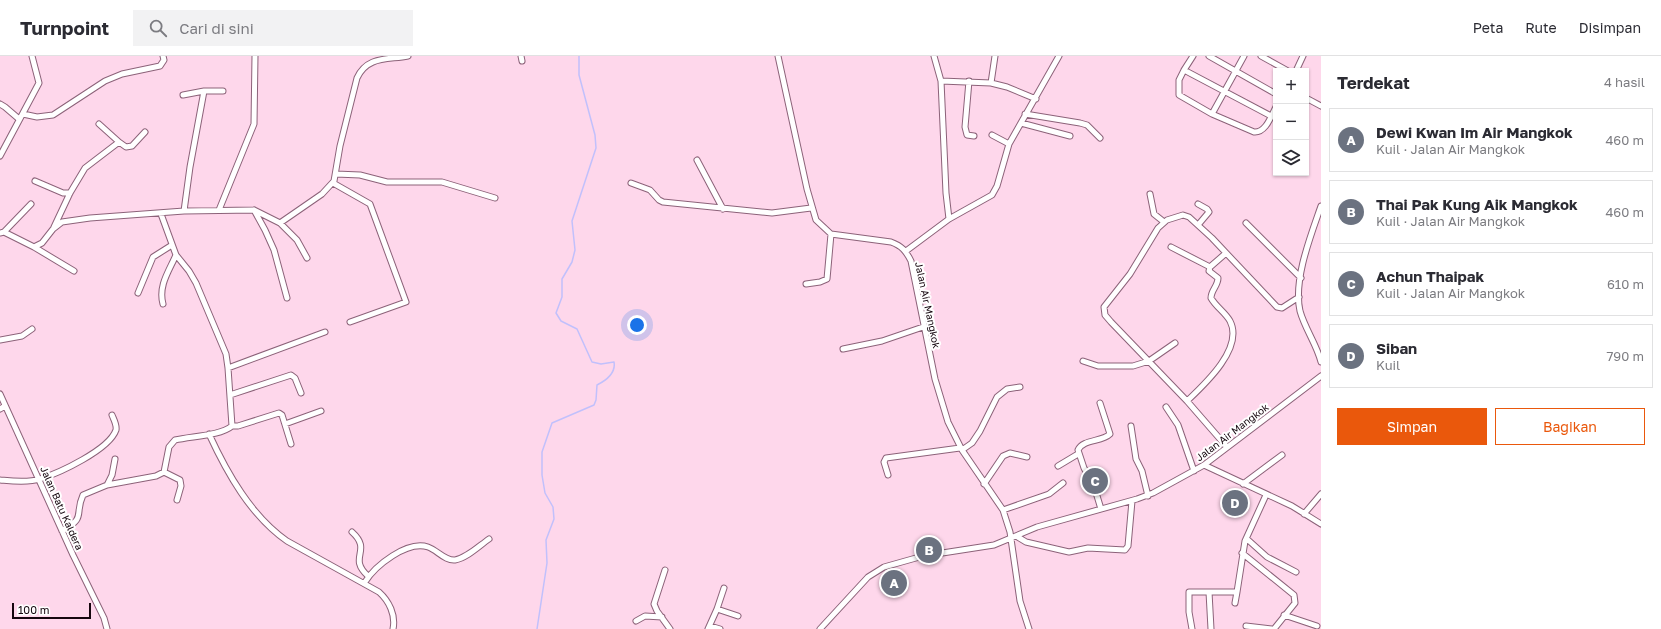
<!DOCTYPE html>
<html lang="id">
<head>
<meta charset="utf-8">
<style>
	body { margin:0; font-family:"Golos Text",sans-serif; background:#f2f2f3; color:#2b2b33 }
	.controls { position:absolute; right:12px; top:12px; display:grid; overflow:hidden; border-radius:0px; box-shadow:0 1px 3px #0004 }
	.controls button { width:36px; height:36px; display:grid; place-items:center; padding:0; border:0; border-bottom:1px solid #e1e1e2; background:#fff; color:#2b2b33; font:20px sans-serif }
	.scale { position:absolute; left:12px; bottom:10px; width:79px; box-sizing:border-box; padding-left:4px; border:2px solid #15060e; border-top:0; font-size:11px; line-height:14px; white-space:nowrap; color:#15060e; -webkit-text-stroke:3px #fff; paint-order:stroke }
	.you { position:absolute; left:637px; top:269px; width:14px; height:14px; margin:-10px; border:3px solid #fff; border-radius:50%; background:#1a73e8; box-shadow:0 0 0 6px #1a73e833 }
	.badge { display:grid; place-items:center; width:26px; height:26px; border-radius:50%; background:#ea580c; color:#fff; font-size:13px; font-weight:700 }
	.pin { position:absolute; translate:-50% -50%; border:2px solid #fff; box-shadow:0 1px 4px #0006 }
	.list { margin:0; padding:0; list-style:none }
	h2 { display:flex; justify-content:space-between; align-items:center; height:52px; margin:0; padding:0 16px; font-size:17px }
	h2 small { font-size:13px; font-weight:400; color:#7c7c81 }
	.list li { display:grid; grid-template-columns:26px 1fr auto; gap:12px; align-items:center; box-sizing:border-box; height:64px; margin:0 8px 8px; padding:0 8px; border:1px solid #e1e1e2; border-radius:0px }
	.list b { display:block; font-size:15px; white-space:nowrap }
	.list p { margin:0; font-size:13px; white-space:nowrap; color:#7c7c81 }
	.list em { font-size:13px; font-style:normal; color:#7c7c81 }
	.actions { display:flex; gap:8px; padding:12px 16px }
	.actions a { flex:1; padding:9px 0; border:1px solid #ea580c; border-radius:0px; text-align:center; font-size:14px; color:#ea580c }
	.actions .main { background:#ea580c; color:#fff }
	.icon { flex:none; width:22px; height:22px; fill:none; stroke:currentColor; stroke-width:2; stroke-linecap:round; stroke-linejoin:round }
	.map { position:relative; flex:none; width:1321px; height:573px; overflow:hidden }
	header { display:flex; align-items:center; gap:24px; box-sizing:border-box; height:56px; padding:0 20px; background:#fff; border-bottom:1px solid #e1e1e2 }
	header strong { font-size:19px }
	nav { display:flex; gap:22px; margin-inline-start:auto; font-size:14px }
	.search { width:280px; height:36px; background:#f2f2f3; display:flex; align-items:center; gap:10px; box-sizing:border-box; padding:0 14px; border-radius:0px; color:#7c7c81; font-size:15px }
	main { display:flex }
	aside { flex:1; background:#fff }
	.map>svg:first-child { display:block }
	.lines { fill:none; stroke-linecap:round; stroke-linejoin:round }
	.stream { stroke:#c1c0fc; stroke-width:1.5 }
	.street-casing { stroke:#8c6279; stroke-width:7 }
	.street { stroke:#fff; stroke-width:5 }
	.labels { text-anchor:middle; dominant-baseline:central; stroke-width:4; stroke-linejoin:round; paint-order:stroke }
	.street-label { font-size:10px; fill:#15060e; stroke:#fff }
</style>
</head>
<body>
<header>
<strong>Turnpoint</strong>
<div class="search"><svg class="icon" aria-label="search" viewBox="0 0 24 24"><circle cx="10" cy="10" r="6"/><path d="M15 15l6 6"/></svg>Cari di sini</div>
<nav><a>Peta</a><a>Rute</a><a>Disimpan</a></nav>
</header>
<main>
<div class="map">
<svg width="1321" height="573" viewBox="0 0 1321 573">
	<rect width="100%" height="100%" fill="#fed7eb"/>
	<g class="lines">
		<path class="stream" d="M 537,573 L 547,507 L 546,484 L 554,463 L 553,451 L 545,437 L 542,419 L 542,396 L 552,367 L 594,349 L 596,344 L 597,329 C 607,324 616,317 614,306 L 601,308 L 592,306 L 577,273 L 561,265 L 556,257 L 562,241 L 562,223 L 572,206 L 575,194 L 572,165 L 596,92 L 595,79 L 579,19 L 579,0"/>
		<defs>
			<path id="street" d="M 521,0 L 522,5
				M 778,0 L 807,133 L 816,164 L 831,178 L 891,186 C 902,190 906,195 911,205 L 935,323 L 948,366 L 962,394 L 1003,454 L 1010,476 L 1020,545 L 1029,573
				M 934,0 L 941,25 L 946,137 L 949,163
				M 1193,0 L 1184,14 L 1271,60
				M 1209,0 L 1276,38
				M 1244,0 L 1212,58 L 1254,76 C 1266,77 1271,60 1276,51
				M 1261,0 L 1288,15
				M 1184,14 L 1179,24 L 1179,39 L 1212,58
				M 1296,15 L 1303,0
				M 941,25 L 991,27 L 1007,31 L 1036,43
				M 969,25 L 965,71 L 967,79 L 974,80
				M 991,27 L 995,0
				M 183,39 L 204,35 L 223,35
				M 1306,42 L 1321,50
				M 0,48 L 5,51 L 19,63
				M 23,58 L 37,61 L 53,59 L 105,25 L 122,18 L 160,10 L 164,4 L 163,0
				M 1025,58 L 1080,67 L 1087,69 L 1100,82
				M 1021,67 L 1070,80
				M 992,79 L 1009,88
				M 119,86 L 126,91 L 132,90 L 145,76
				M 0,100 L 39,27 L 32,0
				M 697,104 L 723,153
				M 336,118 L 360,119 L 387,126 L 442,126 L 495,142
				M 35,125 L 63,137 L 70,137
				M 333,127 L 370,148 L 406,246 L 350,266
				M 631,127 L 650,134 L 659,144 L 663,146 L 772,157 L 811,152
				M 1150,138 L 1154,158 L 1164,166
				M 1198,148 L 1207,153 L 1209,156 L 1198,169
				M 1321,150 C 1311,179 1293,224 1300,255 C 1305,273 1317,289 1321,306
				M 219,154 L 254,68 L 255,0
				M 254,154 L 265,174 L 274,194 L 287,242
				M 184,155 L 190,111 L 204,35
				M 280,167 L 297,184 L 307,202
				M 1246,167 L 1301,222
				M 54,171 L 70,137 L 85,112 L 119,86 L 99,68
				M 4,176 L 31,148
				M 0,177 L 4,176 L 34,191 L 42,187 L 53,173 L 62,166 L 90,162 L 184,155 L 254,154 L 280,167 L 322,138 L 334,125 L 340,90 L 357,22 C 367,0 387,4 408,0
				M 34,191 L 74,215
				M 1171,191 L 1210,211
				M 906,195 L 949,163 L 992,139 L 997,130 L 1009,88 L 1059,0
				M 806,228 L 820,226 L 827,223 L 831,178
				M 138,237 L 153,201 L 172,189
				M 163,248 C 158,230 169,215 176,199
				M 0,284 L 22,280 L 32,273
				M 843,293 L 882,285 L 923,271
				M 1083,305 L 1098,310 L 1133,310 L 1149,305 L 1175,287
				M 228,312 L 325,276
				M 0,338 L 73,499 L 104,562 L 107,573
				M 230,339 L 291,319 L 295,322 L 301,337
				M 1187,345 C 1205,328 1244,292 1230,265 C 1225,256 1216,251 1211,242 C 1211,234 1218,230 1218,222 L 1209,215 L 1210,211 L 1226,197
				M 1100,347 L 1110,378 C 1102,386 1083,383 1078,394 L 1084,412 L 1094,430 L 1101,453
				M 1166,351 L 1178,369 L 1194,415
				M 0,353 L 5,350
				M 285,368 L 321,355
				M 232,370 L 238,370 L 279,357 L 282,359 L 291,388
				M 1131,370 L 1136,403 L 1142,415 L 1148,440
				M 209,378 C 227,417 251,460 287,485 L 379,536 C 389,545 396,559 393,573
				M 1227,391 L 1187,345 L 1111,266 L 1105,259 L 1104,251 L 1130,218 L 1158,172 L 1167,164 L 1183,159 L 1189,161 L 1212,182 L 1277,251 L 1282,252 L 1299,241
				M 962,394 L 972,387 L 980,375 L 997,341 L 1007,333 L 1020,331
				M 1204,409 L 1292,450 L 1321,468
				M 1058,410 L 1078,398
				M 164,416 L 180,424 L 181,430 L 177,444
				M 888,419 L 884,406 L 886,402 L 960,392
				M 0,424 C 12,425 28,427 40,423 C 59,417 109,394 116,374 C 117,369 114,364 112,359
				M 984,428 L 1003,400 L 1010,397 L 1027,401
				M 1243,428 L 1282,399
				M 107,429 L 112,419 L 115,403
				M 1003,454 L 1049,438 L 1063,427
				M 1304,458 L 1321,438
				M 62,475 C 87,461 74,459 83,439 L 107,429 L 156,420 L 164,416 L 169,391 L 175,384 C 191,380 220,380 232,370 L 228,312 L 226,298 L 196,227 L 189,215 L 176,199 L 161,158
				M 352,476 C 373,495 347,501 368,520
				M 1016,480 L 1026,486 L 1069,496 L 1088,492 L 1125,494 L 1128,490 L 1132,445
				M 1247,483 L 1267,501 L 1296,516
				M 1242,497 L 1294,539 L 1295,547 L 1274,573
				M 665,514 L 654,548 L 657,555 L 670,573
				M 365,526 C 375,510 407,484 428,491 C 437,494 445,505 455,504 C 467,502 479,490 489,483
				M 1209,536 L 1211,573
				M 1235,547 L 1237,536
				M 717,553 L 738,560
				M 1284,559 L 1317,570
				M 636,565 L 645,560 L 662,561
				M 710,570 L 720,573
				M 1246,570 L 1272,573
				M 708,573 L 717,553 L 724,532
				M 820,573 L 868,521 L 884,511 L 923,500 L 994,489 L 1037,471 L 1137,443 L 1153,437 L 1204,409 L 1321,320
				M 1192,573 L 1189,556 L 1189,536 L 1237,536 L 1245,485 L 1266,439"/>
		</defs>
		<use href="#street" class="street-casing"/>
		<use href="#street" class="street"/>
	</g>
	<g class="labels">
		<g class="street-label">
			<text transform="translate(928 249) rotate(78)">Jalan Air Mangkok</text>
			<text transform="translate(1232 376) rotate(-37)">Jalan Air Mangkok</text>
			<text transform="translate(62 452) rotate(66)">Jalan Batu Kaldera</text>
		</g>
	</g>
</svg>
<div class="controls">
<button>+</button>
<button>−</button>
<button><svg class="icon" aria-label="layers" viewBox="0 0 24 24"><path d="M12 4l9 5-9 5-9-5zM3 14l9 5 9-5"/></svg></button>
</div>
<div class="scale">100 m</div>
<div class="you"></div>
<div class="pin badge" style="left:894px;top:527px;background:#6b7280">A</div>
<div class="pin badge" style="left:929px;top:494px;background:#6b7280">B</div>
<div class="pin badge" style="left:1095px;top:425px;background:#6b7280">C</div>
<div class="pin badge" style="left:1235px;top:447px;background:#6b7280">D</div>
</div>
<aside>
<h2>Terdekat<small>4 hasil</small></h2>
<ul class="list">
<li><span class="badge" style="background:#6b7280">A</span><div><b>Dewi Kwan Im Air Mangkok</b><p>Kuil · Jalan Air Mangkok</p></div><em>460 m</em></li>
<li><span class="badge" style="background:#6b7280">B</span><div><b>Thai Pak Kung Aik Mangkok</b><p>Kuil · Jalan Air Mangkok</p></div><em>460 m</em></li>
<li><span class="badge" style="background:#6b7280">C</span><div><b>Achun Thaipak</b><p>Kuil · Jalan Air Mangkok</p></div><em>610 m</em></li>
<li><span class="badge" style="background:#6b7280">D</span><div><b>Siban</b><p>Kuil</p></div><em>790 m</em></li>
</ul>
<div class="actions"><a class="main">Simpan</a><a>Bagikan</a></div>
</aside>
</main>
</body>
</html>
